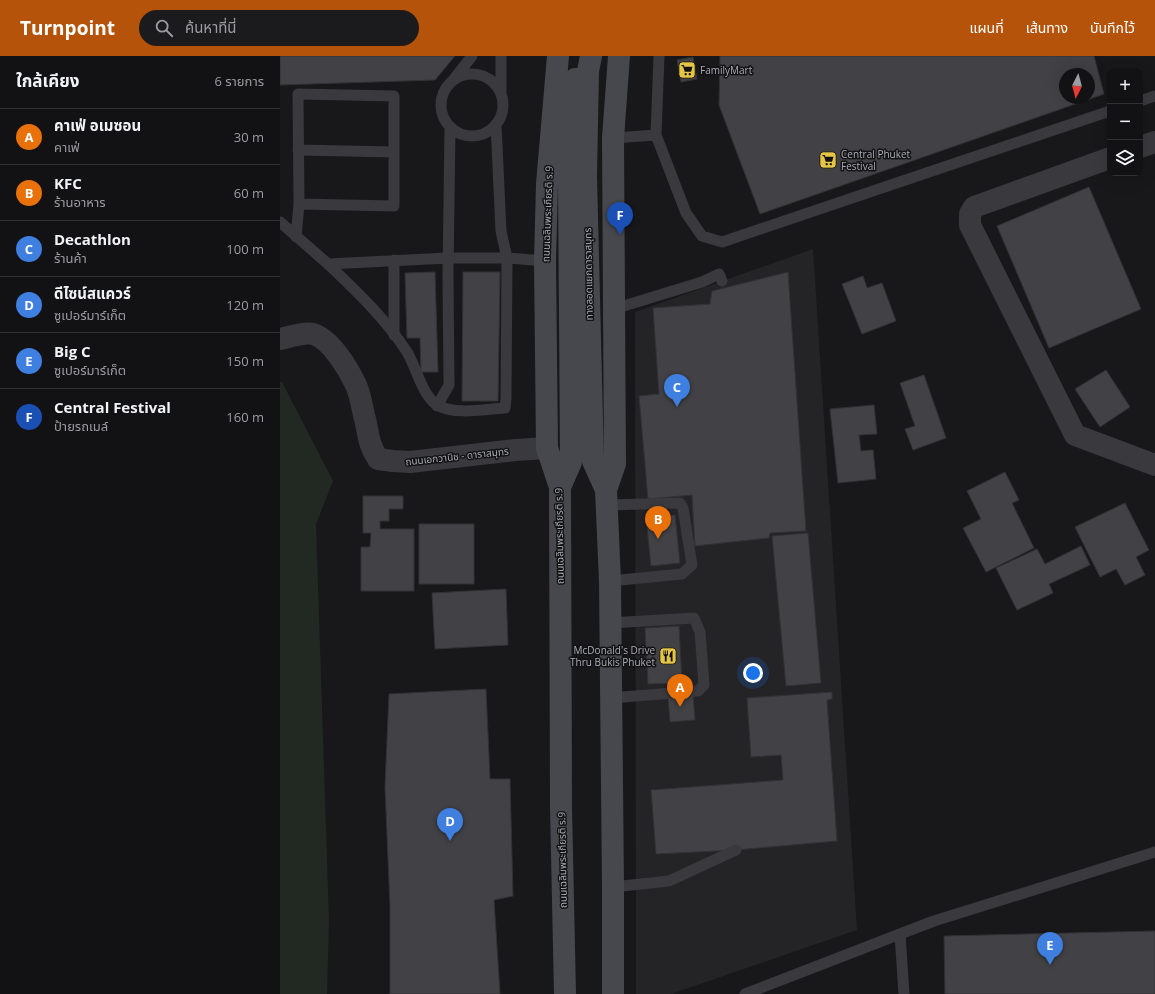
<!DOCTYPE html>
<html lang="th">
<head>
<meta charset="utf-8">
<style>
	body { margin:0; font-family:"Open Sans","Noto Sans Thai",sans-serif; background:#1b1a1c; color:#f1f3f6 }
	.controls { position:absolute; right:12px; top:12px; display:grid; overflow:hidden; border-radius:8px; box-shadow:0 4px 16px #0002 }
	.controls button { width:36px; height:36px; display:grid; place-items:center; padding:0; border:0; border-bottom:1px solid #313133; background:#121113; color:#f1f3f6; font:20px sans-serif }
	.compass { position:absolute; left:779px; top:12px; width:36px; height:36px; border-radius:50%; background:#121113; box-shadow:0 4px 16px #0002; rotate:186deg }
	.you { position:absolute; left:473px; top:617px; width:14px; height:14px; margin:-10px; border:3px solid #fff; border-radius:50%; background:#1a73e8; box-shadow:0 0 0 6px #1a73e833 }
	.badge { display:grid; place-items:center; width:26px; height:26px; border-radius:50%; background:#b45309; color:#fff; font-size:13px; font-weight:700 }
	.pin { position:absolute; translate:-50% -33px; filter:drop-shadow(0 1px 2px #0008) }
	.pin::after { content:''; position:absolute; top:21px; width:14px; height:12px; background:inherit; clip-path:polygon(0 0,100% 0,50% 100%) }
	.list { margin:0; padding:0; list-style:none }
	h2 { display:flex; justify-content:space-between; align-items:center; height:52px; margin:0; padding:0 16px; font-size:17px }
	h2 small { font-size:13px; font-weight:400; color:#9c9da0 }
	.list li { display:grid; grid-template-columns:26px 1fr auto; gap:12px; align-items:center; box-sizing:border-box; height:56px; padding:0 16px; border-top:1px solid #313133 }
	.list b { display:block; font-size:15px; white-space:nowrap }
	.list p { margin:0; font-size:13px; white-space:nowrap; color:#9c9da0 }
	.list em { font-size:13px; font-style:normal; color:#9c9da0 }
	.icon { flex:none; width:22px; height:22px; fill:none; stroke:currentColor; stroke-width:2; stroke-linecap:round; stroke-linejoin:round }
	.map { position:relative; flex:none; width:875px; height:938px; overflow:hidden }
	header { display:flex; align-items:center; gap:24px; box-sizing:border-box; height:56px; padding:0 20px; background:#b45309; color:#fff }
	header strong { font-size:19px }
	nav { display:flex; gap:22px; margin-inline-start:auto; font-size:14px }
	.search { width:280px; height:36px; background:#1b1a1c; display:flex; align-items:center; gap:10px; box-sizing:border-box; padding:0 14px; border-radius:22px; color:#9c9da0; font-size:15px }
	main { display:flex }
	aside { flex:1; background:#121113 }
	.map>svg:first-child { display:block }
	.built { fill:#242326 }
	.green { fill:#222923 }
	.building { fill:#424246; stroke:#323235; fill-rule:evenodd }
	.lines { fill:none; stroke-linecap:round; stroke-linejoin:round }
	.lane { stroke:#39393e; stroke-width:11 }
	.street { stroke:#39393e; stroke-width:22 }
	.secondary { stroke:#47484e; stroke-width:22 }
	.labels { text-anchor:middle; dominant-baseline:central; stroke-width:3; stroke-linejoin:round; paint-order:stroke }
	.poi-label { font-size:10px; fill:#abadb8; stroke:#131214; text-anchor:start }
	.street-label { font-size:10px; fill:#abadb8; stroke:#131214 }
</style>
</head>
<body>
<header>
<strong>Turnpoint</strong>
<div class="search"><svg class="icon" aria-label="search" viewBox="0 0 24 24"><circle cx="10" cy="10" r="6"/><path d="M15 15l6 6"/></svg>ค้นหาที่นี่</div>
<nav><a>แผนที่</a><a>เส้นทาง</a><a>บันทึกไว้</a></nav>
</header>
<main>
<aside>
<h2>ใกล้เคียง<small>6 รายการ</small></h2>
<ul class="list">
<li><span class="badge" style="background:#e8710a">A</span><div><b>คาเฟ่ อเมซอน</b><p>คาเฟ่</p></div><em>30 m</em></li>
<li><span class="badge" style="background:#e8710a">B</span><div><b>KFC</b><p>ร้านอาหาร</p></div><em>60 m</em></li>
<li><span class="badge" style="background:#3f7fe0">C</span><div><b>Decathlon</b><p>ร้านค้า</p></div><em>100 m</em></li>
<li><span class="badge" style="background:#3f7fe0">D</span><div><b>ดีไซน์สแควร์</b><p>ซูเปอร์มาร์เก็ต</p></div><em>120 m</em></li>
<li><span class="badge" style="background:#3f7fe0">E</span><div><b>Big C</b><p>ซูเปอร์มาร์เก็ต</p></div><em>150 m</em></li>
<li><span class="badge" style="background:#1a4fb4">F</span><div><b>Central Festival</b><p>ป้ายรถเมล์</p></div><em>160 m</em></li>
</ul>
</aside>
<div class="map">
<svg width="875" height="938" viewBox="0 0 875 938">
	<rect width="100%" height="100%" fill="#181719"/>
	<path class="built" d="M 533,193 L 577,874 L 391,938 L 356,938 L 355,256 Z"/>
	<path class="green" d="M 0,326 L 2,326 L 53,425 L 36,468 L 49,865 L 47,938 L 0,938 Z"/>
	<path class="building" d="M 0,0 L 175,0 L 155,24 L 0,29 Z
		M 440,0 L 814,0 L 824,38 L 480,158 L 439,49 ZM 785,18 L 809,18 L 809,42 L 785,42 Z
		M 413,1 L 417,23 L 401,26 L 397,4 Z
		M 809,131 L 861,253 L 769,292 L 717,170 Z
		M 155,216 L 158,316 L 141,316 L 140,282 L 127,282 L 125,217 Z
		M 183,216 L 220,216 L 218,345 L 182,345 Z
		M 508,216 L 526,475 L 490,477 L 489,482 L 415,490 L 412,439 L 368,443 L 359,340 L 379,338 L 373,252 L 430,248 L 432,235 Z
		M 583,220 L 587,232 L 602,227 L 616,265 L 582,278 L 562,228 Z
		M 826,314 L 850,351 L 820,371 L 795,333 Z
		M 644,319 L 666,382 L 633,394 L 625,373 L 635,370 L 620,327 Z
		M 594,349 L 597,378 L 579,379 L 581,395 L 593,394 L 596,423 L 558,427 L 550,353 Z
		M 725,416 L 739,444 L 732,447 L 754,492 L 706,516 L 683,472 L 701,463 L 687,435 Z
		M 83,440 L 123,440 L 123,453 L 109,453 L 109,465 L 100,465 L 100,473 L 134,473 L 134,535 L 81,535 L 81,491 L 90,491 L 91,477 L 83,477 Z
		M 845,447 L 869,494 L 856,501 L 865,519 L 845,529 L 836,513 L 820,521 L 795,471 Z
		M 395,459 L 400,507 L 371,510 L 366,462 Z
		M 139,468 L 194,468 L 194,528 L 139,528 Z
		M 528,477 L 541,627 L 506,630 L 492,480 Z
		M 801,490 L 810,509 L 769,528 L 773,537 L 737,554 L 716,512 L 757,493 L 765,508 Z
		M 226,533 L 228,589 L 155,593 L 152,537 Z
		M 399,570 L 402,627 L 368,628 L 365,572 Z
		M 206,633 L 210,723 L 230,723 L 233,840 L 214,844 L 220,938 L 110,938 L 110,850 L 105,731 L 109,638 Z
		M 552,636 L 552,643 L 547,644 L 557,785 L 456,794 L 376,798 L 371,734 L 503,724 L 501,699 L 471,701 L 467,642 Z
		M 413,639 L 415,664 L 390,666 L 388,641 Z
		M 875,875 L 875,938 L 665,938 L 664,880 Z"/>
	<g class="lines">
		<path class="lane" d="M161 49a31 31 0 1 1 62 0a31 31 0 1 1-62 0Z
			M 174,23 L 192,0
			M 221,38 L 221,0
			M 860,45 L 875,40
			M 376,79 L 379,0
			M 333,82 L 376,79 L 406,157 L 422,180 L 442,186 L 830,55
			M 18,94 L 114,96
			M 0,166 L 48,208 L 168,202 L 227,202 L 265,205
			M 16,181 L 19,148 L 18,38 L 114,40 L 114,150 L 19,148
			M 48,208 C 76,235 106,263 127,296 C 136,310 143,343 159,350 C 177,359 205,353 225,352 L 226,343 L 227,202 L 221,175 L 216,68
			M 334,253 L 422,226 L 439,218 L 442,225
			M 114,279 L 114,204
			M 157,350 L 169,329 L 168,218 L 170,72
			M 327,449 L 400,447 L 403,452 L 412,509 L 402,518 L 330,525
			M 330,567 L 414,562 L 420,576 L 424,629 L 418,635 L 331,642
			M 333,831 L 389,825 L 456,794
			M 620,878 L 654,865 L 875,796
			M 465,938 L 620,878 L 624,938"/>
		<path class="street" d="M 860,91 L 875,86
			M 830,102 L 694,151 L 690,158 L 690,169 L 795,379 L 875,409
			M 0,283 C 9,281 25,276 33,278 C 51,283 69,314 76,329 C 80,338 82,350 84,359 C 89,377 87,386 98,403 L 113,405 L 130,406 L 236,394 L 267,392"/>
		<path class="secondary" d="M 278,0 L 267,128 L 265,205 L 267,392 L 280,431 L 281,751 L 285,938
			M 311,0 L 308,15 L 306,120 L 313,405 L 326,434
			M 280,431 L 291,406 L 289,122 L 291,62 L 295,23
			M 333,938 L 333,831 L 330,525 L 326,434 L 335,408 L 333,82 L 339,0"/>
	</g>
	<defs>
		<symbol id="supermarket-square" viewBox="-11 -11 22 22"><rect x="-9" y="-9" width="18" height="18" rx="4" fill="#e5c544" stroke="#131214"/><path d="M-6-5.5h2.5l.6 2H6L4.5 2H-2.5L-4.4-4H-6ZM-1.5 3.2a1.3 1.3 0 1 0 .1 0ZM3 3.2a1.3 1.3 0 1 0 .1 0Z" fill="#111"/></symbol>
		<symbol id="restaurant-square" viewBox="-11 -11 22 22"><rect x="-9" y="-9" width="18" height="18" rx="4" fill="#e5c544" stroke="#131214"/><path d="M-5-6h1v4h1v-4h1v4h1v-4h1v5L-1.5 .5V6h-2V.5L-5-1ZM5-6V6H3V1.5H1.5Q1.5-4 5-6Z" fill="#111"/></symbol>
	</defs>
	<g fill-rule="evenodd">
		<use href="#supermarket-square" x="397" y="4" width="20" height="20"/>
		<use href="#supermarket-square" x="538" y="94" width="20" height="20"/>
		<use href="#restaurant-square" x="378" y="590" width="20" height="20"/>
	</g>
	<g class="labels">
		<g class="poi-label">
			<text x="420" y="14">FamilyMart</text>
			<text x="561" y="98">Central Phuket<tspan x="561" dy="12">Festival</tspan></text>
			<text x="375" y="594" text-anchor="end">McDonald's Drive<tspan x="375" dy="12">Thru Bukis Phuket</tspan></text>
		</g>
		<g class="street-label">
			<text transform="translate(267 158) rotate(-88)">ถนนเฉลิมพระเกียรติ ร.9</text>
			<text transform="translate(308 218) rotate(-91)">ทางลอดแยกดาราสมุทร</text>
			<text transform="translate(177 400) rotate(-6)">ถนนเอกวานิช - ดาราสมุทร</text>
			<text transform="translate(279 480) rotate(-91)">ถนนเฉลิมพระเกียรติ ร.9</text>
			<text transform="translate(282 804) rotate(-91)">ถนนเฉลิมพระเกียรติ ร.9</text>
		</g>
	</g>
</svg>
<div class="controls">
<button>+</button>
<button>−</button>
<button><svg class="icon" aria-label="layers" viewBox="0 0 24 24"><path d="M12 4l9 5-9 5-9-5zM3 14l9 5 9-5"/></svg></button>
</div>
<svg class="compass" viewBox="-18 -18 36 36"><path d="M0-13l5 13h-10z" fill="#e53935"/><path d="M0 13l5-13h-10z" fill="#9c9da0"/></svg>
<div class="you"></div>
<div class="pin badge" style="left:400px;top:651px;background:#e8710a">A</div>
<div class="pin badge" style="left:378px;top:483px;background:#e8710a">B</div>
<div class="pin badge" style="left:397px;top:351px;background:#3f7fe0">C</div>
<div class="pin badge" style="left:170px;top:785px;background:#3f7fe0">D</div>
<div class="pin badge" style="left:770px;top:909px;background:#3f7fe0">E</div>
<div class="pin badge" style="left:340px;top:179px;background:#1a4fb4">F</div>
</div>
</main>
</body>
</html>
